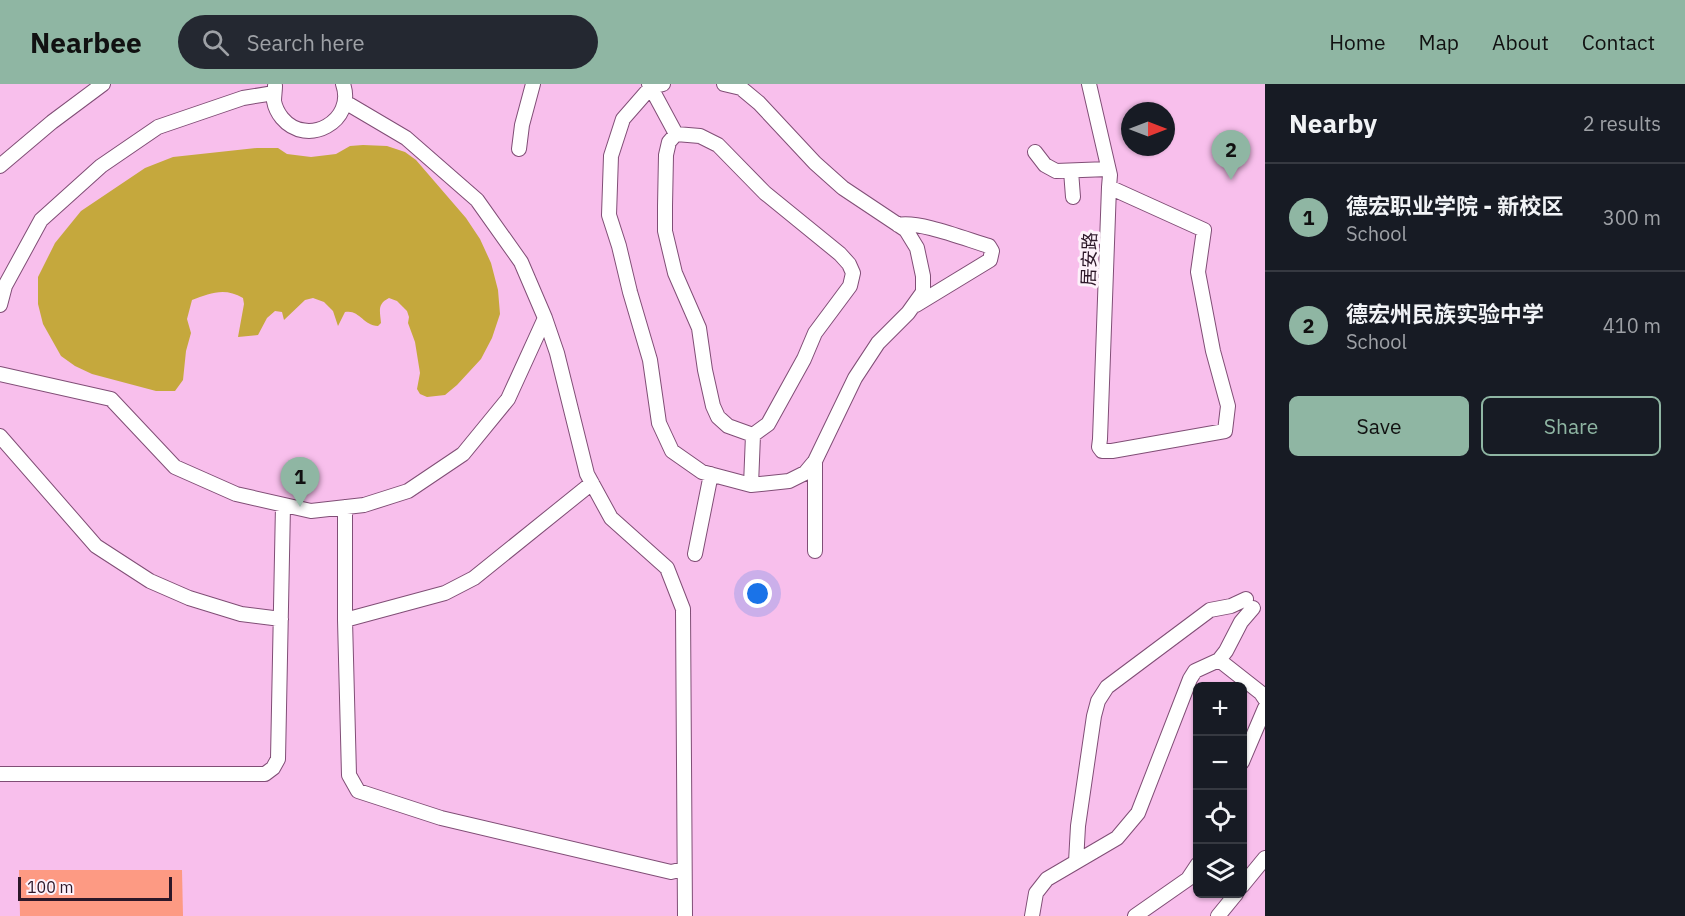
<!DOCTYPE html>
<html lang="en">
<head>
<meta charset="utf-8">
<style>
	body { margin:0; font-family:"IBM Plex Sans","Noto Sans SC",sans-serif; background:#242831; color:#f1f3f6 }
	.controls { position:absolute; right:18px; bottom:18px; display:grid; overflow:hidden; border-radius:9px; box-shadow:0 2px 4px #0004 }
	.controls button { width:54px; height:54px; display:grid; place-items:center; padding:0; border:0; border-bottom:2px solid #363941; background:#171b24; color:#f1f3f6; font:30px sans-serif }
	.compass { position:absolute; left:1121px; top:18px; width:54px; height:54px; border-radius:50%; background:#171b24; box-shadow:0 2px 4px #0004; rotate:90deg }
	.scale { position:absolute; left:18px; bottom:15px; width:154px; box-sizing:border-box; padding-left:6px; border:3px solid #2c1728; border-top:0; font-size:16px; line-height:21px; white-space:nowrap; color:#2c1728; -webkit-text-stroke:4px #fdf1fa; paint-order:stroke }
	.you { position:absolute; left:758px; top:510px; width:21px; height:21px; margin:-15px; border:4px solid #fff; border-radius:50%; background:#1a73e8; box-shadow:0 0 0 9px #1a73e833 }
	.badge { display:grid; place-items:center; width:39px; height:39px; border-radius:50%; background:#8fb6a3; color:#111; font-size:20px; font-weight:700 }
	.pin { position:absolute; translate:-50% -50px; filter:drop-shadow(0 2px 3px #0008) }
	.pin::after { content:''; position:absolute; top:32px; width:21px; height:18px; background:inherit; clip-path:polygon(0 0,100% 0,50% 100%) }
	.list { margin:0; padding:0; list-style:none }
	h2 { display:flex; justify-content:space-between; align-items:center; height:78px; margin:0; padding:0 24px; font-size:26px }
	h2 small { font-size:20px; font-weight:400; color:#9ea1a6 }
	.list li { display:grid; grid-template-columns:39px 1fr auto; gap:18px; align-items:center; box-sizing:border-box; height:108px; padding:0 24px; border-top:2px solid #363941 }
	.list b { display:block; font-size:22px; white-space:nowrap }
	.list p { margin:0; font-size:20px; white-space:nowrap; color:#9ea1a6 }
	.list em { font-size:20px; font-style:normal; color:#9ea1a6 }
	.actions { display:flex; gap:12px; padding:18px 24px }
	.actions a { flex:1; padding:14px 0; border:2px solid #8fb6a3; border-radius:9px; text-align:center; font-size:21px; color:#8fb6a3 }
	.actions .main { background:#8fb6a3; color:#111 }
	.icon { flex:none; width:33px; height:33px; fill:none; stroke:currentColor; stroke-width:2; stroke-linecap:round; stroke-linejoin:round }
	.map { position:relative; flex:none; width:1265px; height:832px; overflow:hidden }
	header { display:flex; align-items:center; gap:36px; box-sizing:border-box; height:84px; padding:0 30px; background:#8fb6a3; color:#111 }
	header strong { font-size:28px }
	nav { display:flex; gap:33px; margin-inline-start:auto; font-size:21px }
	.search { width:420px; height:54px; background:#242831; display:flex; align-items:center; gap:15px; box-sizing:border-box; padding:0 21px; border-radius:33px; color:#9ea1a6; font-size:22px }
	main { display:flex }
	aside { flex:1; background:#171b24 }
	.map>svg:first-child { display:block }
	.green { fill:#fd9a83 }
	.water { fill:#c5a83d }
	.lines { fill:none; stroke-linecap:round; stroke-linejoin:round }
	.minor-casing { stroke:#804e76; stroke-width:16 }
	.minor { stroke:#fff; stroke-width:14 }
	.labels { text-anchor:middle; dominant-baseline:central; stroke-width:6; stroke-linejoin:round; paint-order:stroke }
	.street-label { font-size:18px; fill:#2c1728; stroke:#fdf1fa }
</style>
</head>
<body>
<header>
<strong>Nearbee</strong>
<div class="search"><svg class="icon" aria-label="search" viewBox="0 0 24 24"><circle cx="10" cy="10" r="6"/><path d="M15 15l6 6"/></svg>Search here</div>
<nav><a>Home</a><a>Map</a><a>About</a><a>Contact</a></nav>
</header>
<main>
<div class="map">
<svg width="1265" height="832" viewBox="0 0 1265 832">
	<rect width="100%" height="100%" fill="#f8bfec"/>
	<path class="green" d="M 19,786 L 182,786 L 183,832 L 20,832 Z"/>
	<path class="water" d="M 363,61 L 387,62 L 405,68 L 416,76 L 466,134 L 480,155 L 491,179 L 498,206 L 500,230 L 492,254 L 481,275 L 457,301 L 445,311 L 427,313 L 420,310 L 417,305 L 420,289 L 415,258 L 408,239 L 409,233 L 407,227 L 397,217 L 389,214 C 377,220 380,227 381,239 L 378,242 C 363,241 359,225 345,228 L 338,242 L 333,227 L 324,218 L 313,214 L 305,216 L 284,236 L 282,228 L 275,227 L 267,234 L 258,251 L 238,253 L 244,220 L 243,214 C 225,203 210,209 192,216 L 187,235 L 191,249 L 186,267 L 183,296 L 175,307 L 156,307 L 92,290 L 75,282 L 61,272 L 43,240 L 38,220 L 38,193 L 55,159 L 81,127 L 145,84 L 173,73 L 257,64 L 278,64 L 287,70 L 311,73 L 336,70 L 350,62 Z"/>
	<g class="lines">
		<defs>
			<path id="minor" d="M 649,0 L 676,50
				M 663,0 L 651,3 L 623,35 L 611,72 L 609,131 L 619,162 L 630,208 L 650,276 L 659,339 L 672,367 L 702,388 L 751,401 L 789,397 L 805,389 L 815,377 L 855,294 L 878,259 L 908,229 L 923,208 L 923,192 L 917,164 L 906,146 L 843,104 L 815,79 L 759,19 L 741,4 L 724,0
				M 1089,0 L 1110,91 L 1109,103 L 1100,355 L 1099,363 L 1102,367 L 1112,367 L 1225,347 L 1228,322 L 1213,267 L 1198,188 L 1204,146 L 1109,103
				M 275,2 C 275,7 274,12 274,17 C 275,23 278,29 282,34 C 307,64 356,37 343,0
				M 345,18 L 406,54 L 477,116 L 521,178 L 545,234 L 557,269 L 587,390 L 611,434 L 667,484 L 683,525 L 685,832
				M 676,50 L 700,52 L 718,61 L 765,109 L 840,170 L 849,180 L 853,189 L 850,202 L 815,249 L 804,275 L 768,340 L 753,351 L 728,342 L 718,333 L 713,322 L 705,286 L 699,244 L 675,189 L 665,147 L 665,122 L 666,71 L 669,58 Z
				M 519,65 L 522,41 L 533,0
				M 1035,68 L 1045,81 L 1056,87 L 1108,85
				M 0,82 L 52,38 L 103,0
				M 1071,87 L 1073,113
				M 898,141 C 918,136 968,156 989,162 L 992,167 L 990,176 L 916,221
				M 0,221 L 5,202 L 41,136 L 101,82 L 158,43 L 243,14 L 274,9
				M 0,290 L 111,315 L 175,383 L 236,410 L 311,427 L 364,421 L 408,407 L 463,370 L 508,315 L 545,234
				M 0,352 L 96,462 L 150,497 L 189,514 L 241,530 L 281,535
				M 751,401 L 753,351
				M 345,423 L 345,536 L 349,691 L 358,707 L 441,734 L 671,788 L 684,785
				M 815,467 L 815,377
				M 695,470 L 711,390
				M 345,536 L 445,509 L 474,494 L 592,399
				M 1219,576 L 1261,609 L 1265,615
				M 1242,678 L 1265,624
				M 0,690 L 265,690 L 273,684 L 278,675 L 283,421
				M 1076,778 L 1078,742 L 1094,632 L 1098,617 L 1107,603 L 1210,526 L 1231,522 L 1246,515
				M 1242,802 L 1265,774
				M 1032,832 L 1036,809 L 1047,795 L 1117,754 L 1138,729 L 1190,595 L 1195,587 L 1219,576 L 1226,567 L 1241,538 L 1253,524
				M 1135,832 L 1188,795 L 1198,780
				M 1218,832 L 1236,810"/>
		</defs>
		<use href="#minor" class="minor-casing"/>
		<use href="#minor" class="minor"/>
	</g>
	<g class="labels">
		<g class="street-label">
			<text transform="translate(1089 175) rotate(-88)">居安路</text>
		</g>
	</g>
</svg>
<div class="controls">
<button>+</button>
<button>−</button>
<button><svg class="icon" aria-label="locate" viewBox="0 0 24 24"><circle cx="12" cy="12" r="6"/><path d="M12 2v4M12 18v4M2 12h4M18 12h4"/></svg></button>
<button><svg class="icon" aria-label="layers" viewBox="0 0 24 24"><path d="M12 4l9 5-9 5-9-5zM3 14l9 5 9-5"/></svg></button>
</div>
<svg class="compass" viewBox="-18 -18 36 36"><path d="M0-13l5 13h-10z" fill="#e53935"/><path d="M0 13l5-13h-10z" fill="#9ea1a6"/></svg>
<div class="scale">100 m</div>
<div class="you"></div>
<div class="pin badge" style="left:300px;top:423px">1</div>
<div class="pin badge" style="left:1231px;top:96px">2</div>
</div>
<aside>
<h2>Nearby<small>2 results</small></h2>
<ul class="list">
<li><span class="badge">1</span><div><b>德宏职业学院 - 新校区</b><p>School</p></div><em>300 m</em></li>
<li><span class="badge">2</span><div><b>德宏州民族实验中学</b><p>School</p></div><em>410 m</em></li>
</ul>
<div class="actions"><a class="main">Save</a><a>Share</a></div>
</aside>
</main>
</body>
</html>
